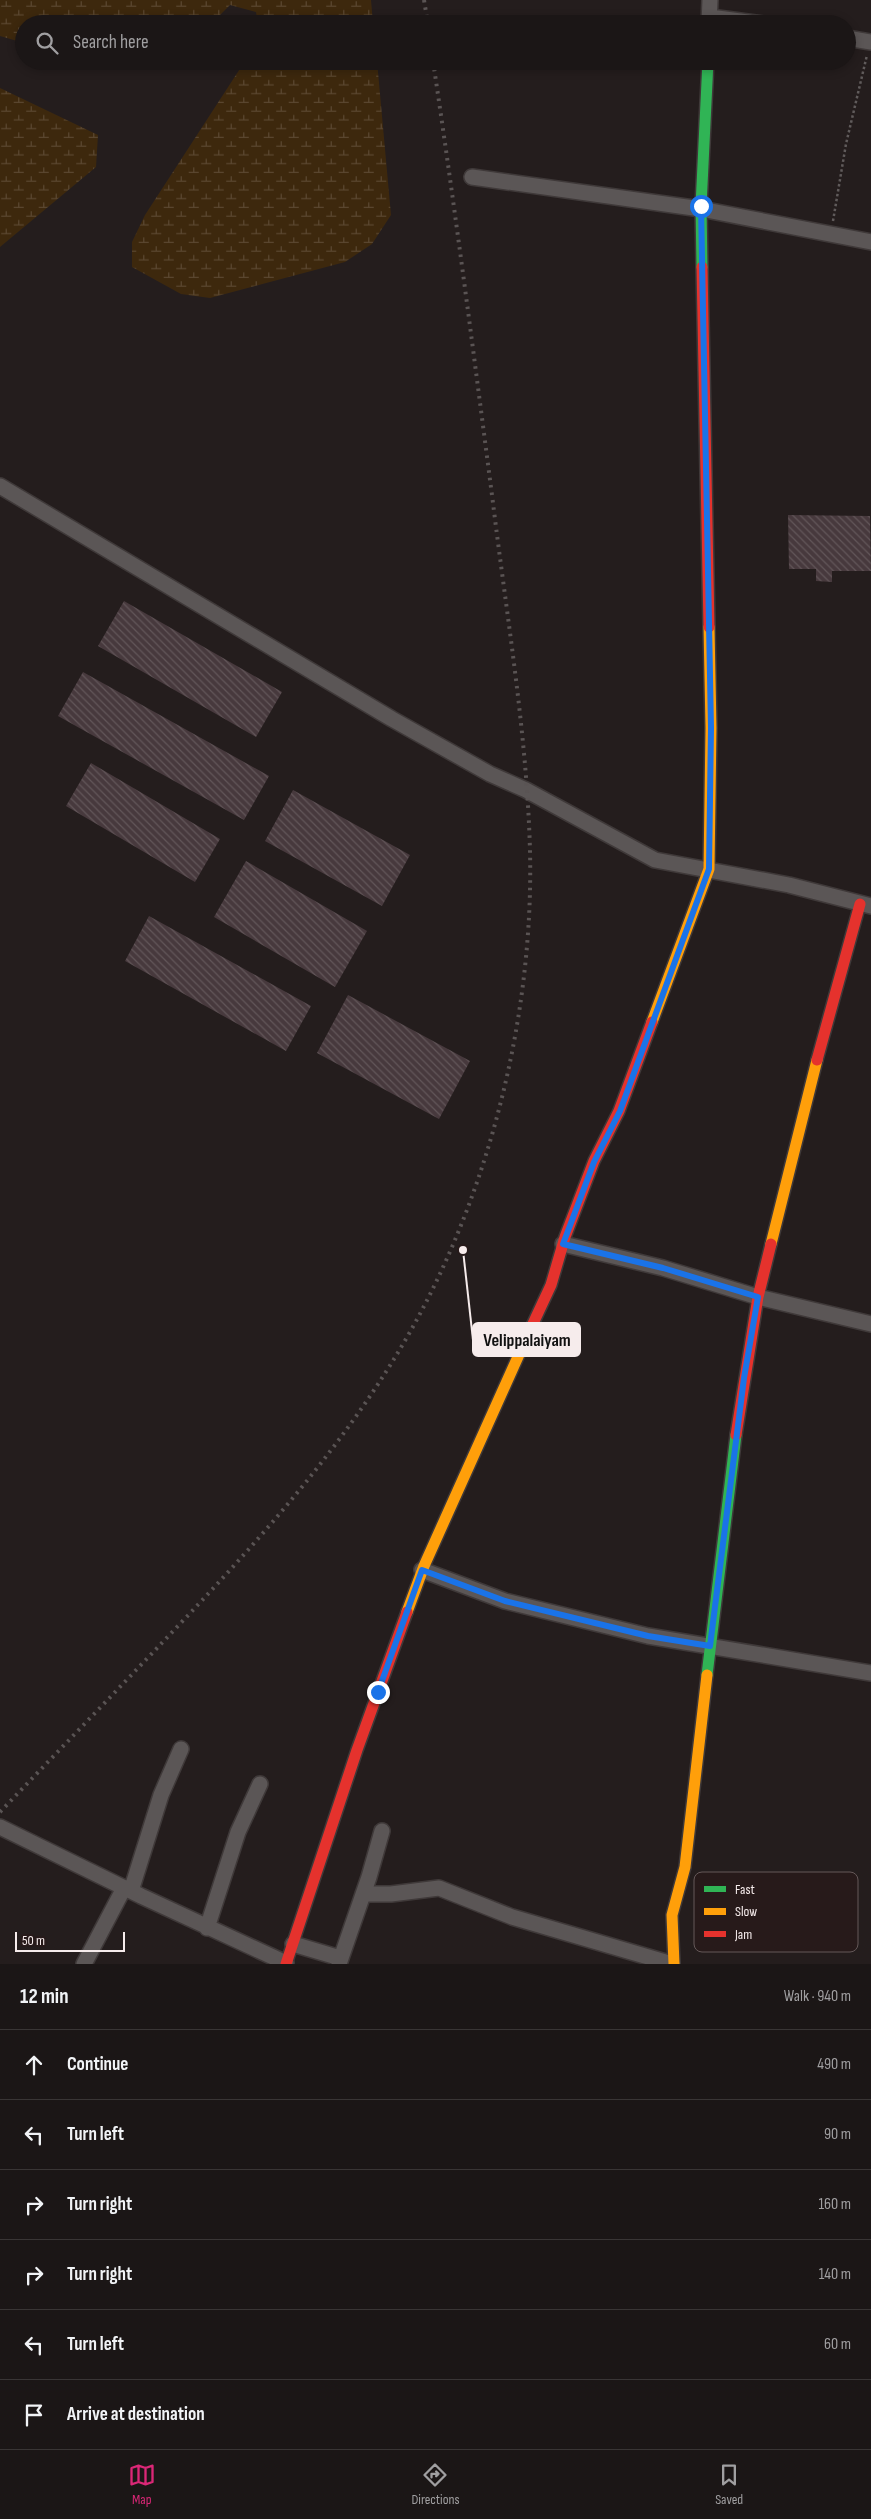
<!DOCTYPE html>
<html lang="en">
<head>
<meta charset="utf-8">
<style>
	body { margin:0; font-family:"Sofia Sans Condensed",sans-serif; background:#241f1f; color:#f1f3f6 }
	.scale { position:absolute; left:15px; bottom:12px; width:110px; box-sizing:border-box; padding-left:5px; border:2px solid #f6ecec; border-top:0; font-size:14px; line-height:18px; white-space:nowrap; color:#f6ecec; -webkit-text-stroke:4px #271a1a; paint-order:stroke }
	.stop { position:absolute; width:15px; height:15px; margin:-11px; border:4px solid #1a73e8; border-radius:50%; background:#fff }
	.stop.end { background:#1a73e8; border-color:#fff; box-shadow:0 1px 5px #0008 }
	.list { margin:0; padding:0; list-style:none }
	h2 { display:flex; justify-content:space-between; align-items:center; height:65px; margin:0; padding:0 20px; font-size:21px }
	h2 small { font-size:16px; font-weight:400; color:#a09fa1 }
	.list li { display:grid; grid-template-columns:32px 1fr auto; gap:15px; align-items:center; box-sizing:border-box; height:70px; padding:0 20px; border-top:1px solid #393535 }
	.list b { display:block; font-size:19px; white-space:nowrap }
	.list em { font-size:16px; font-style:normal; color:#a09fa1 }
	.icon { flex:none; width:28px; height:28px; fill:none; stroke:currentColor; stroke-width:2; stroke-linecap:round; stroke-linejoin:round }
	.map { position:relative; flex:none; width:871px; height:1964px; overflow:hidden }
	.search { position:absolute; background:#1b1616; box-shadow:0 2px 8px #0003; left:15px; right:15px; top:15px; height:55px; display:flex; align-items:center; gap:12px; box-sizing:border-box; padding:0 18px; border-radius:28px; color:#a09fa1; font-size:19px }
	.sheet { height:485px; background:#1b1616 }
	nav { display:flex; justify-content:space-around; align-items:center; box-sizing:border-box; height:70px; border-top:1px solid #393535; background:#1b1616; font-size:14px; color:#a09fa1 }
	nav a { display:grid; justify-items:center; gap:2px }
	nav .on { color:#db2777 }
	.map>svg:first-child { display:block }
	.wetland { fill:url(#wetland-marsh) }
	.building { fill:url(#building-back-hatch) }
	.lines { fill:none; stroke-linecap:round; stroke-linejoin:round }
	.street-casing { stroke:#3f3939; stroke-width:18 }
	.fast-casing { stroke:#3f3939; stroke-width:14 }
	.slow-casing { stroke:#3f3939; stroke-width:14 }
	.jam-casing { stroke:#3f3939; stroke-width:14 }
	.path { stroke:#605b5b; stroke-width:2.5; stroke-dasharray:2.5 2.5; stroke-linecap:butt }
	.street { stroke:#5b5656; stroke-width:15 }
	.fast { stroke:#30b455; stroke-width:11 }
	.slow { stroke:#ff9f0a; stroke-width:11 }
	.jam { stroke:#e5322d; stroke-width:11 }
	.rail { stroke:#5a5454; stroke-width:4; stroke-dasharray:2.5 5; stroke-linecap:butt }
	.route { stroke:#1a73e8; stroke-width:6 }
	.key { fill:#271a1a; stroke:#655959; stroke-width:1 }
	.key-label { font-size:14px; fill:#f6ecec }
	.leader { fill:none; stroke:#f6ecec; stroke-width:2 }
	.callout-dot { fill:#f6ecec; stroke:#271a1a; stroke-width:2 }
	.callout { fill:#f6ecec; stroke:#f6ecec; stroke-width:2 }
	.callout-label { font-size:18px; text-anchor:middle; font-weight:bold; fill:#111 }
</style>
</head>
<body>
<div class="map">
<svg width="871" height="1964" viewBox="0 0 871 1964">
	<defs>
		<pattern id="wetland-marsh" width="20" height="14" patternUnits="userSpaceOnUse" patternTransform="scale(1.25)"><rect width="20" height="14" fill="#3d280d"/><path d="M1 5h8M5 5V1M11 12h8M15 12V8" fill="none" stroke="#5a4730"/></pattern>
		<pattern id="building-back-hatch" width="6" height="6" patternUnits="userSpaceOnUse" patternTransform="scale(1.25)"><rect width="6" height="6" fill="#47393d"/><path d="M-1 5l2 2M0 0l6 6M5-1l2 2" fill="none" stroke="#625659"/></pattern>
	</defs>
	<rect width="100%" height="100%" fill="#241d1d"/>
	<path class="wetland" d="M 0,0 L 371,0 L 373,24 L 258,24 L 256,12 L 230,5 L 211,24 L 24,24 L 24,43 L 0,36 Z
		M 245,61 L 377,61 L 391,215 L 372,244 L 345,262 L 210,298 L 181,294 L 132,267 L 132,242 L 145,215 Z
		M 0,88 L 98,135 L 96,167 L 0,247 Z"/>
	<path class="building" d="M 788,515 L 870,516 L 871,571 L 832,571 L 832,582 L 816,581 L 816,569 L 789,569 Z
		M 124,601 L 282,692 L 256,737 L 98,646 Z
		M 83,672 L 269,776 L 244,820 L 58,716 Z
		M 91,763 L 220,839 L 195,882 L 66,806 Z
		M 293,790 L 410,855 L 382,906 L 265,841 Z
		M 246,861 L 367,931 L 335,987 L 214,917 Z
		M 149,916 L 311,1006 L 286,1051 L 125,961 Z
		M 348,995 L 470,1061 L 439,1119 L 317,1053 Z"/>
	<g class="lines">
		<defs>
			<path id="street" d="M 710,17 L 763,24
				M 709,24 L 710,0
				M 847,38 L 871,42
				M 472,177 L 701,209 L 871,242
				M 0,486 L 392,719 L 490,774 L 526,790 L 655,860 L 789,885 L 871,906
				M 563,1244 L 663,1268 L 758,1297 L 871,1324
				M 422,1570 L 505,1601 L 648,1636 L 871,1673
				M 0,1827 L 141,1896 L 286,1963
				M 131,1891 L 161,1795 L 181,1749
				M 363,1894 L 391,1894 L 439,1888 L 512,1917 L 672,1964
				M 207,1928 L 238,1832 L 260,1784
				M 293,1944 L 340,1958
				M 84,1964 L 124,1888
				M 339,1964 L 369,1877 L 382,1831"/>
			<path id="fast" d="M 702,267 L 701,206 L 708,61
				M 707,1675 L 736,1435"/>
			<path id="slow" d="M 652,1022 L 709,869 L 711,728 L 709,627
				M 771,1244 L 817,1060
				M 407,1612 L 424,1566 L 530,1330
				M 674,1964 L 672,1915 L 685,1867 L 707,1675"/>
			<path id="jam" d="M 702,267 L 709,627
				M 817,1060 L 860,904
				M 530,1330 L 551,1285 L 565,1237 L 594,1161 L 619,1111 L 652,1022
				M 736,1435 L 758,1297 L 771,1244
				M 286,1964 L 357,1750 L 407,1612"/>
		</defs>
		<use href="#street" class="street-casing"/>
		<use href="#fast" class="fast-casing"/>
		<use href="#slow" class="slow-casing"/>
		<use href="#jam" class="jam-casing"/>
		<path class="path" d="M 833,221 L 846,144 L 867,55"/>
		<use href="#street" class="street"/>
		<use href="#fast" class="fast"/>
		<use href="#slow" class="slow"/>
		<use href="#jam" class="jam"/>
		<path class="rail" d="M 424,0 L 428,24
			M 0,1812 C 65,1744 130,1677 194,1609 C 267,1531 338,1450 394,1359 C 485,1212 534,1023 530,851 C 527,735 507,618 493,503 C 474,356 455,208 433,61"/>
	</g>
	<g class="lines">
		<path class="route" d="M 378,1692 L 422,1570 L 505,1601 L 648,1636 L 710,1646 L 744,1378 L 758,1297 L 663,1268 L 563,1244 L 594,1162 L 620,1111 L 709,869 L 711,728 L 701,206"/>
	</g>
	<rect x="694" y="1872" width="164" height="80" rx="8" class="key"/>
	<rect x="704" y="1886" width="22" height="6" fill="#30b455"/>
	<rect x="704" y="1908" width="22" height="7" fill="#ff9f0a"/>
	<rect x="704" y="1931" width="22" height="6" fill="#e5322d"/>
	<g class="key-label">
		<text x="735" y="1894">Fast</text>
		<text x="735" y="1916">Slow</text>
		<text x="735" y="1939">Jam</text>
	</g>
	<path class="leader" d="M463 1250L473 1340"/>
	<circle class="callout-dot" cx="463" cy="1250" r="5"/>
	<rect class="callout" x="473" y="1323" width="107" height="33" rx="5"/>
	<g class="callout-label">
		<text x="527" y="1346">Velippalaiyam</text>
	</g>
</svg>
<div class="scale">50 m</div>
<div class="stop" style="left:701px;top:206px"></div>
<div class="stop end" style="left:378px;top:1692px"></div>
<div class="search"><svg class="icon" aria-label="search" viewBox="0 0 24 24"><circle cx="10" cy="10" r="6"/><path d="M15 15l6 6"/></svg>Search here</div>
</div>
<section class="sheet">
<h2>12 min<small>Walk · 940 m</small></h2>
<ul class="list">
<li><svg class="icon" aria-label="ahead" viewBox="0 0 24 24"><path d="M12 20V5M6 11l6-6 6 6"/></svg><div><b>Continue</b></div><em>490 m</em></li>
<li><svg class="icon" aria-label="left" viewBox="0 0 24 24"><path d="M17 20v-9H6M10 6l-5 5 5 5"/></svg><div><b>Turn left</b></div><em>90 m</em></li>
<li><svg class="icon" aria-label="right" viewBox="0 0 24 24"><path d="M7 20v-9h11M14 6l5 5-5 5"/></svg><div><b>Turn right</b></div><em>160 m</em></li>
<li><svg class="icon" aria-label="right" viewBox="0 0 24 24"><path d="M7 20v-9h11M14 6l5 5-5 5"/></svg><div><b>Turn right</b></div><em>140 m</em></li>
<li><svg class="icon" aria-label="left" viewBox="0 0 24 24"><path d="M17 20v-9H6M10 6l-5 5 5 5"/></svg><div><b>Turn left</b></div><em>60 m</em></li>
<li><svg class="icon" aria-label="arrive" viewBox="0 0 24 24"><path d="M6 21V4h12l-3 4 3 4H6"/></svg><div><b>Arrive at destination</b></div></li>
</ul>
</section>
<nav>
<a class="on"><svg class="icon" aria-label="map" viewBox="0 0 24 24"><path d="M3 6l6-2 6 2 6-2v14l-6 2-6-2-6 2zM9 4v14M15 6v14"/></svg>Map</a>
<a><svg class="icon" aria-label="directions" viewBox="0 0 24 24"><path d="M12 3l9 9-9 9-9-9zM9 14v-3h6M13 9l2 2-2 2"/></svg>Directions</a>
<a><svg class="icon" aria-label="saved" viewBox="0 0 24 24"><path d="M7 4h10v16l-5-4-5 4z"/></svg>Saved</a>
</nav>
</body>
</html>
